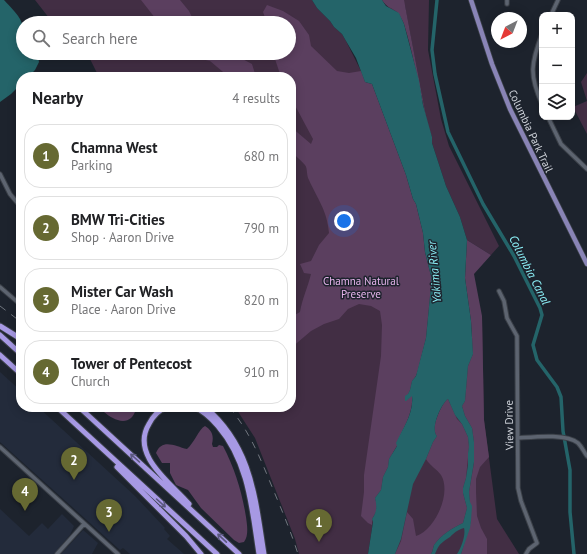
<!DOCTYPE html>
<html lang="en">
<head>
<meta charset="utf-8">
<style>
	body { margin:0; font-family:"PT Sans",sans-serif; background:#f6f6f6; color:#202124 }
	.controls { position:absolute; right:12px; top:12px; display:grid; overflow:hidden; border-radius:8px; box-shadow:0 2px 10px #0003 }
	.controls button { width:36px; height:36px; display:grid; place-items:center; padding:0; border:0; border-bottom:1px solid #e0e0e0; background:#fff; color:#202124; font:20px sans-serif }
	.compass { position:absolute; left:491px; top:12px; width:36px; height:36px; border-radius:50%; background:#fff; box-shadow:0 2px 10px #0003; rotate:222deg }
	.you { position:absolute; left:344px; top:221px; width:14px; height:14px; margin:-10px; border:3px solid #fff; border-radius:50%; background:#1a73e8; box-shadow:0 0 0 6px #1a73e833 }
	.badge { display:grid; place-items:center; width:26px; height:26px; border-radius:50%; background:#666932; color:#fff; font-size:13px; font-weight:700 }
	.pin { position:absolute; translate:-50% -33px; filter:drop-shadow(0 1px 2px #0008) }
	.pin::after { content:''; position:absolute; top:21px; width:14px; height:12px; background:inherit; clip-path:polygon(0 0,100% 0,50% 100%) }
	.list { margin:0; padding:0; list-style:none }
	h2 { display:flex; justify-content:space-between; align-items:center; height:52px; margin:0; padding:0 16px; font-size:17px }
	h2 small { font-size:13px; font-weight:400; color:#757577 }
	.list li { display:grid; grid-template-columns:26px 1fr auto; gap:12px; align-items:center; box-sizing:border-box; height:64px; margin:0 8px 8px; padding:0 8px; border:1px solid #e0e0e0; border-radius:16px }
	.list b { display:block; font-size:15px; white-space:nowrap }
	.list p { margin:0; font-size:13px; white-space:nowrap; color:#757577 }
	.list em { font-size:13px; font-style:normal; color:#757577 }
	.icon { flex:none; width:22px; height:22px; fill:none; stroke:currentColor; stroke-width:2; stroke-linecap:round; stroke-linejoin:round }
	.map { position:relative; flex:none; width:587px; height:554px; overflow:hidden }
	.search { position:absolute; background:#fff; box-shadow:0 2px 10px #0003; left:16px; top:16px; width:280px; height:44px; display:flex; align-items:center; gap:10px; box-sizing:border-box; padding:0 14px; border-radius:22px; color:#757577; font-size:15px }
	.panel { position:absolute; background:#fff; box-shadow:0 2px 10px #0003; left:16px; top:72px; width:280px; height:340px; border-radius:16px }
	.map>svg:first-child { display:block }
	.built { fill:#232b3b }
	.green { fill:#422e44 }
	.forest { fill:#5b3f5f }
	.water { fill:#246469 }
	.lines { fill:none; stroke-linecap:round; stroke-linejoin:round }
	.canal { stroke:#246469; stroke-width:3.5 }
	.minor-casing { stroke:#3b4048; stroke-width:5.5 }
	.major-casing { stroke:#3b4048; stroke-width:6 }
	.highway-casing { stroke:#3b4048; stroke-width:7 }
	.minor { stroke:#5d6470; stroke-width:3.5 }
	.major { stroke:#8984b6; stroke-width:4.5 }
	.highway { stroke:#a799e4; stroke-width:5 }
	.rail { stroke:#71767f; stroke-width:1; stroke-dasharray:7 7; stroke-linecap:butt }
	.oneway { stroke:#5b587f }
	.labels { text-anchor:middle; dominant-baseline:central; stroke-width:3; stroke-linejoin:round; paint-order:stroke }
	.street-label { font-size:11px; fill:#cfd3da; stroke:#1d232d }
	.park-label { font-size:11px; fill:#e6b4ec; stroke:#1d232d }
	.water-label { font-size:12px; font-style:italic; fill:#8cf1f8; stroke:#1d232d }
</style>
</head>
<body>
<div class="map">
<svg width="587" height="554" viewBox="0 0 587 554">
	<rect width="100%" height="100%" fill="#1d232d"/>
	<path class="built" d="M 0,372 L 21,391 L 21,407 L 38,407 L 135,496 L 165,528 L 164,529 L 170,536 L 167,539 L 184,554 L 130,554 L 123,548 L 120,550 L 0,442 Z
		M 0,509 L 29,536 L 42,523 L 48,529 L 62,514 L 74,526 L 70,535 L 54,554 L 0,554 Z
		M 83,530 L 98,543 L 92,554 L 61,554 Z"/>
	<path class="green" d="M 35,0 L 312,0 L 317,8 L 330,21 L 334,27 L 342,34 L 346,41 L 363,75 L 431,286 L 426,338 L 373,522 L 368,554 L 299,554 L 295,539 L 255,438 L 235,407 L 291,407 L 291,77 L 99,77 L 87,53 L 289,53 L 289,23 L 53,23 Z
		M 382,0 L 429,0 L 428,50 L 441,119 L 449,146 L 499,246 L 491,255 L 467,240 L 460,217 L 446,186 L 432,143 L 432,137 L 428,126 L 405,6 L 399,13 L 390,9 Z
		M 587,73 L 587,101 L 581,82 Z
		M 587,101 L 587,134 L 573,107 Z
		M 482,316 L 484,420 L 497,519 L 519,554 L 394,554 L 409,482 Z"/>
	<path class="forest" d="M 141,0 L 180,0 L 189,11 L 195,23 L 159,23 Z
		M 382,0 L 404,0 L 428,126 C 420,92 414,57 404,24 C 402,20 400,15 397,12 C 391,7 387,8 382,0 Z
		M 267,5 L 283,11 L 299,21 L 309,35 L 311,46 L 337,71 L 349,73 L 361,71 L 365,82 L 372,84 L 406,175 L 413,199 L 416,204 L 423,233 L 425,252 L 431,276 L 431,286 L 426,338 L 418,370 L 416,376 L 412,381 L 410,390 L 405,401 L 412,395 C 414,413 403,428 397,443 L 397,446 L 389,459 L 388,467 L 383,477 L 381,490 L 375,498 L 377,505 L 376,512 L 372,519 L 372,525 L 368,523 L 361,516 L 364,492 L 364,475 L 381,356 L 382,325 L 380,311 L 371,306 L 359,304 L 348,309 L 339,319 L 324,324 L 311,331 L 291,348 L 291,320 L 293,316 L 300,312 C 302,299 308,287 311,274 L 304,273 L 300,264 L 311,261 L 319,245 L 329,233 C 327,210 318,200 309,180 C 306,175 308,169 305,165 C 301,160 295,156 291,151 L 291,127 L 311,144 L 313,139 L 291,98 L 291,77 L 281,77 L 275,59 L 269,54 L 269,53 L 289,53 L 289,23 L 267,23 L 263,12 Z
		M 182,53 L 231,53 L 252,64 L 256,77 L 229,77 L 210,61 L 184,55 Z
		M 467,240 L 491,255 L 474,274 L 482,316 L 484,420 L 489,457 L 480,467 L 476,479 L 476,492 L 477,516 L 481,528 L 487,539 L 487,554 L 461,554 L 471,521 L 469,492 L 474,463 L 474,442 L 472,428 L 465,416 L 462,406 L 465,401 L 468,366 L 473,354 L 471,321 L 465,278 Z
		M 448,399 L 457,419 L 462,424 L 468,437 L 469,447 L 466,478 L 463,488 L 463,493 L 467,508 L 463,523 C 452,528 441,535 434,545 C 433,547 433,551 431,554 L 395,554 L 401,541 L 407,512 L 413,519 L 416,536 C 435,530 452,493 441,475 C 437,469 430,466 426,459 L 433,442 L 437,436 C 430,429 441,404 448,399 Z
		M 106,407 L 138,407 C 135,410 134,416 131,418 C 123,425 111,418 104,412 Z
		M 205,426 C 212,430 214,436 212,444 L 213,447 L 217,447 L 219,445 L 223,446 C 235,469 242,492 246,517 C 247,525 249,535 244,542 L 239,543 L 234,540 L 201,508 L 188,490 L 176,485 L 170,473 L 170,463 L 162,463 L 156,453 C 162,438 175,446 187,449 C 194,443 199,429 205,426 Z"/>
	<path class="water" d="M 0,0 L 4,0 C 11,8 21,16 23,27 C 24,35 23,45 23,53 L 37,53 L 39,62 L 35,70 L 28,77 L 21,77 L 21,84 L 11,94 L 0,102 Z
		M 312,0 L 382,0 L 386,6 L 399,13 L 404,24 L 419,81 L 423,105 L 432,137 L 432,143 L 446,186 L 460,217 L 467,240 L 465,278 L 471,321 L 473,354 L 468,366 L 465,401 L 462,406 L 465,416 L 472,428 L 474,442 L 474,462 L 469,492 L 470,502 L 472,506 L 471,521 L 470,528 L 461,554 L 457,554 C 461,548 466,535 464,528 C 457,530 454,533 450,537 C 441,543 439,544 435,554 L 431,554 C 433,551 433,548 434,545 C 441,535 452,528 463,523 L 467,508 L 463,493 L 463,488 L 466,478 L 468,465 L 468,453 L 469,447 L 468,437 L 462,424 L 455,415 L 448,399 C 441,404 430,429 437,436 L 433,442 L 426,459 L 413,484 L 401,539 L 395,554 L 368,554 L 373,522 L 372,519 C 377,512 377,506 375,498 L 381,490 L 383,477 L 388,467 L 389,459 L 397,446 L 396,443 C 403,428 414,413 412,396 L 406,401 L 405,401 L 405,396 L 408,394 L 410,390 L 412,381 L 416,376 L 422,353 L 426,338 L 431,286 L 431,276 L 425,252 L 423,233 L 416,204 L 413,199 L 406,175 L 372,84 L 365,82 L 356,58 L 346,41 L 342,34 L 334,27 L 330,21 L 317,8 Z"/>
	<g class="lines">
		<path class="canal" d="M 437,0 L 432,50 L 435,74 L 448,132 L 483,204 L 514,256 L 540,308 L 542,315 L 533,345 L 537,360 L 557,387 L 561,397 L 563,431 L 570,470 L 570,512 L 574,554"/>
		<defs>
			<path id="minor" d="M 507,0 L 507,4
				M 551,15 L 558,0
				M 542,34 C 531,63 529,75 542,104
				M 548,117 L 561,144 L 587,169
				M 0,174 L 10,194 L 21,207
				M 0,287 L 21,305
				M 499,291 L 504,301 L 507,318 L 517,336 L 518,488 L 521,501 L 537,543 L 529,549 L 526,554
				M 518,438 C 533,437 566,433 578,443 C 582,447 584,452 587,456
				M 0,447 L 118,554
				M 57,554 L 84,524"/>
			<path id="major" d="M 471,0 L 492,64 L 510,109 L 587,264"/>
			<path id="highway" d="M 0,326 L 21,339
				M 0,335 L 21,354
				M 0,355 L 21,374
				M 57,407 L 217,554
				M 79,407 L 239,554
				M 167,407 C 159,410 153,416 149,424 C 130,455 171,483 189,504
				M 194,407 C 204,411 211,418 218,426 C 249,462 252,509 259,554
				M 205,407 C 252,447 255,498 264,554
				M 117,467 L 186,536 L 201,554"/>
		</defs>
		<use href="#minor" class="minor-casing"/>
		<use href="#major" class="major-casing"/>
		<use href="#highway" class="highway-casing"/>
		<use href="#minor" class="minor"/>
		<use href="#major" class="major"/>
		<use href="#highway" class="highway"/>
		<path class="rail" d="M 0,306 L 21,322
			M 229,407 C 248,429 259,455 270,482 C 280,506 290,529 298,554"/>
	</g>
	<defs><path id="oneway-shaft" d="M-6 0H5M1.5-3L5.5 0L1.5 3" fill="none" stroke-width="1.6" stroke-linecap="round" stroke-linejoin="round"/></defs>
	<g class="oneway">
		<use href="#oneway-shaft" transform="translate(135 458) rotate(-138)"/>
		<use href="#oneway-shaft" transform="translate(161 503) rotate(42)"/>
		<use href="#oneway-shaft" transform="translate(222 538) rotate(-137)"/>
	</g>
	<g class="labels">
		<g class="street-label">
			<text transform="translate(531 131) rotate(65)">Columbia Park Trail</text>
			<text transform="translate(509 425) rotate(-91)">View Drive</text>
		</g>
		<g class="park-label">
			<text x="361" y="281">Chamna Natural<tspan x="361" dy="13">Preserve</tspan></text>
		</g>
		<g class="water-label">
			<text transform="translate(530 270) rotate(63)">Columbia Canal</text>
			<text transform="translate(434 272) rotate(-95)">Yakima River</text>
		</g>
	</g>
</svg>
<div class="controls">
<button>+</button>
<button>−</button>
<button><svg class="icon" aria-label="layers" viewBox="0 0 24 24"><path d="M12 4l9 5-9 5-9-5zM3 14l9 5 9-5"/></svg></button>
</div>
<svg class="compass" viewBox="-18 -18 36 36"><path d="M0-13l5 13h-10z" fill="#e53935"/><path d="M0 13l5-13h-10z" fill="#757577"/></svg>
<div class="you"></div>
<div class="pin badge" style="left:319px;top:542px">1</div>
<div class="pin badge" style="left:74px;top:480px">2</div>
<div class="pin badge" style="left:109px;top:532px">3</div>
<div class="pin badge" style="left:25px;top:511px">4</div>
<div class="search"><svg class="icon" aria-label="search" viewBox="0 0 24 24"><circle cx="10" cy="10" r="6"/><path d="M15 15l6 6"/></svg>Search here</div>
<section class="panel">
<h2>Nearby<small>4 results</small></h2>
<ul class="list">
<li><span class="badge">1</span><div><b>Chamna West</b><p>Parking</p></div><em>680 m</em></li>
<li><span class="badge">2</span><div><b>BMW Tri-Cities</b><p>Shop · Aaron Drive</p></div><em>790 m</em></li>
<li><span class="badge">3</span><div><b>Mister Car Wash</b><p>Place · Aaron Drive</p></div><em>820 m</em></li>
<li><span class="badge">4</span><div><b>Tower of Pentecost</b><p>Church</p></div><em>910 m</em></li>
</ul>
</section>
</div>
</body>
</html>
